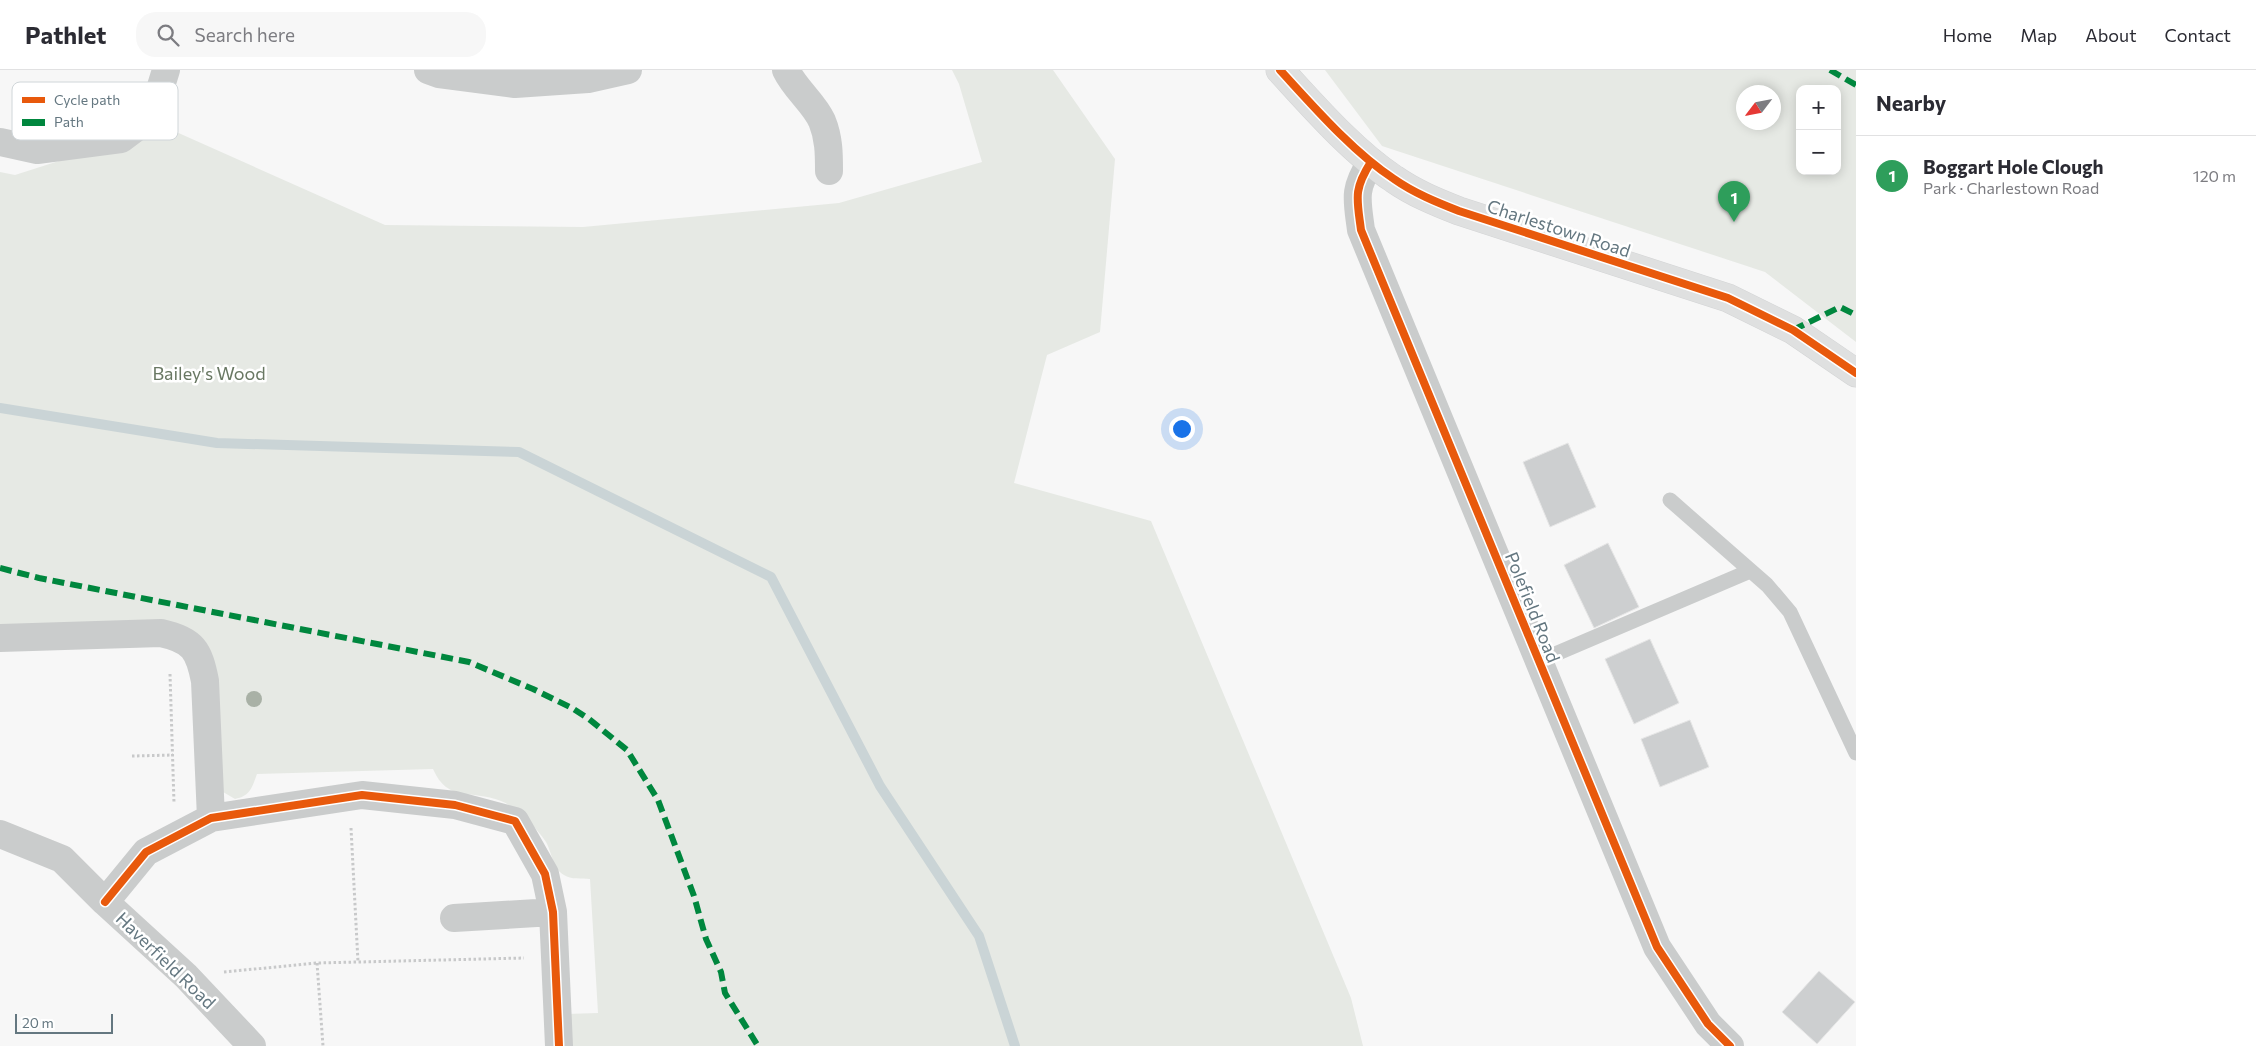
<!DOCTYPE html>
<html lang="en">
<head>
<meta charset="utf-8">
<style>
	body { margin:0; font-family:Commissioner,sans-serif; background:#f7f7f7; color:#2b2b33 }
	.controls { position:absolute; right:15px; top:15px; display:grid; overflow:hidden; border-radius:10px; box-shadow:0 2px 12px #0003 }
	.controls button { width:45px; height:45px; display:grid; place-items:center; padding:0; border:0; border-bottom:1px solid #e1e1e2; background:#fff; color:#2b2b33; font:25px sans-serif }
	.compass { position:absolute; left:1736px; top:15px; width:45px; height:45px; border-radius:50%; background:#fff; box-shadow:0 2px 12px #0003; rotate:238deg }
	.scale { position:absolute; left:15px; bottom:12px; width:98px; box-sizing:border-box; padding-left:5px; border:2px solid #647780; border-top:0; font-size:14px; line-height:18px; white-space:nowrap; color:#647780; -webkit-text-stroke:4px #fff; paint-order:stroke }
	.you { position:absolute; left:1181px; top:358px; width:18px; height:18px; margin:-12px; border:4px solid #fff; border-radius:50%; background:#1a73e8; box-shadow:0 0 0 8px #1a73e833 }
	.badge { display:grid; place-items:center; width:32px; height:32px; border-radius:50%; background:#5c6169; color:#fff; font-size:16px; font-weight:700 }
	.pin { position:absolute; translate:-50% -41px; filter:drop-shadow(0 1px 2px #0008) }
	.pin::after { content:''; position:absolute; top:26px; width:18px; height:15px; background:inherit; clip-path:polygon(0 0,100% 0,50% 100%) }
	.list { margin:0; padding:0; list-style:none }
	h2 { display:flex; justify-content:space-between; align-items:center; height:65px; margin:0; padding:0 20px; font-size:21px }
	h2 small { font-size:16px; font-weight:400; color:#7c7c81 }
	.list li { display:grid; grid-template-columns:32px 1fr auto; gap:15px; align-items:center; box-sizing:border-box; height:80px; padding:0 20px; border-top:1px solid #e1e1e2 }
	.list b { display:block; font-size:19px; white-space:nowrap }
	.list p { margin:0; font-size:16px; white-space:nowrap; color:#7c7c81 }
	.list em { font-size:16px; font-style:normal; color:#7c7c81 }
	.icon { flex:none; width:28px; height:28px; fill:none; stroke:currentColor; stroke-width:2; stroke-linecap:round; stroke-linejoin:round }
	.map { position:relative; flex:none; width:1856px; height:976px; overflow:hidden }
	header { display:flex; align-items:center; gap:30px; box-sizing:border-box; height:70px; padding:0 25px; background:#fff; border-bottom:1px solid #e1e1e2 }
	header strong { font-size:24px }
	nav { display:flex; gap:28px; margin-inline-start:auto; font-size:18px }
	.search { width:350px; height:45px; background:#f7f7f7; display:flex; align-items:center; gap:12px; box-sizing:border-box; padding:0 18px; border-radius:20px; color:#7c7c81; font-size:19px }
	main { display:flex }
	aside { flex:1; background:#fff }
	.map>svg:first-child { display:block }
	.green { fill:#e6e9e4; fill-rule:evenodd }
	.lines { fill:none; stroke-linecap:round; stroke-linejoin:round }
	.stream { stroke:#cad4d6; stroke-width:10 }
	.building { fill:#cdcfd0; stroke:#e6e6e6 }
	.secondary-casing { stroke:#d3d4d5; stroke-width:29 }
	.path { stroke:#c8c9ca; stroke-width:3; stroke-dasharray:2.5 2.5; stroke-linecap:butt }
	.lane { stroke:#cacccc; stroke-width:15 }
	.street { stroke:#cacccc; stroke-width:28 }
	.secondary { stroke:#dfe0e0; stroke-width:28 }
	.quiet { stroke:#00873e; stroke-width:6; stroke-dasharray:12 6; stroke-linecap:butt }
	.cycleway-casing { stroke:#fff; stroke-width:11 }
	.cycleway { stroke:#e8590c; stroke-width:8 }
	.tree { fill:#a9b1a6 }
	.labels { text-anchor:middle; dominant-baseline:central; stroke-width:5; stroke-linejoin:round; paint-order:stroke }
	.street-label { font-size:18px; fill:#647780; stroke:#fff }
	.park-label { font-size:18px; fill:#697863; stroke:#fff }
	.key { fill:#fff; stroke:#d0d6d9; stroke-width:1 }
	.key-label { font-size:14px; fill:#647780 }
</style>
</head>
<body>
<header>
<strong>Pathlet</strong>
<div class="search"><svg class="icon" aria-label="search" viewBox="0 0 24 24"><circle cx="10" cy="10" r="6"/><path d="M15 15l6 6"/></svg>Search here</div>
<nav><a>Home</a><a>Map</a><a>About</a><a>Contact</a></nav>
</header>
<main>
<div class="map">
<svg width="1856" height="976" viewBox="0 0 1856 976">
	<rect width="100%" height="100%" fill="#f7f7f7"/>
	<path class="green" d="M 952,0 L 1053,0 L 1115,89 L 1100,262 L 1047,285 L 1014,413 L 1151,451 L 1351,928 L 1363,976 L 567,976 L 566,944 L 598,943 L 590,809 C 582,808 571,810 564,805 C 553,799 552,783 546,772 C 536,757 518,738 501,731 C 470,719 448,733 433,699 L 257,704 C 252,718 250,726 235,729 L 218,719 L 203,576 L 0,560 L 0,102 L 15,105 L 165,57 L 385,155 L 583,157 L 839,133 L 982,92 L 959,14 Z
		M 1325,0 L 1856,0 L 1856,272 L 1765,202 L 1382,76 ZM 1800,19 L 1837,19 L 1837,101 L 1800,101 ZM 1744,22 L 1774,22 L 1774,52 L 1744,52 Z"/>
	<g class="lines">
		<path class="stream" d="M 0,338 L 217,373 L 519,382 L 771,507 L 880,716 L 979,866 L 1015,976"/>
	</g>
	<path class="building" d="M 1568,373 L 1596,437 L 1550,457 L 1523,392 Z
		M 1608,473 L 1639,537 L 1594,558 L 1564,495 Z
		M 1650,569 L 1679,633 L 1634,654 L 1605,589 Z
		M 1690,650 L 1709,697 L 1660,717 L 1641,669 Z
		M 1819,901 L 1855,932 L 1817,974 L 1782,942 Z"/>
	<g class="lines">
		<defs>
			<path id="secondary" d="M 1280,0 C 1313,36 1353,82 1394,109 C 1414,123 1436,132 1459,141 L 1728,228 L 1793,260 L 1856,303"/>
		</defs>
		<use href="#secondary" class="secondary-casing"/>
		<path class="path" d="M 170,604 L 174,733
			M 132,686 L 173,685
			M 351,758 L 358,892
			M 317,893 L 323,976
			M 224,902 L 317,893 L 524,888"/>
		<path class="lane" d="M 1670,430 L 1767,515 L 1790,542 L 1856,683
			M 1539,591 L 1750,501"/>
		<path class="street" d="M 428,0 L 439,4 L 515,14 L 588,9 L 628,0
			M 786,0 C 795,19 814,33 822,51 C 829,68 829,84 829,101
			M 0,72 L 37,80 L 121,69 L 145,51 L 158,26 L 166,0
			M 1371,92 C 1353,120 1357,129 1361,160 L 1657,877 L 1708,954 L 1730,976
			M 0,568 L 161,563 C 193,570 199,580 205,611 L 211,748
			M 0,764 L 62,789 L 105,832 L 186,906 L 252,976
			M 105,832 L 146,782 L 211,748 L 362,725 L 455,735 L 515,751 L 545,804 L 553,842 L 559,976
			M 454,848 L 553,842"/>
		<use href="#secondary" class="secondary"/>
		<path class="quiet" d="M 1830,0 L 1856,15
			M 1793,260 L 1840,237 L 1856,245
			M 0,498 L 39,508 L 469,592 L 533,619 L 572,638 L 589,649 L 627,680 L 658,730 L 694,826 L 706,869 L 721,902 L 725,923 L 758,976"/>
		<defs>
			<path id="cycleway" d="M 1280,0 C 1313,36 1353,82 1394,109 C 1414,123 1436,132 1459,141 L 1728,228 L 1793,260 L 1856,303
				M 1371,92 C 1353,120 1357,129 1361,160 L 1657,877 L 1708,954 L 1730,976
				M 105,832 L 146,782 L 211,748 L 362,725 L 455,735 L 515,751 L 545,804 L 553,842 L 559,976"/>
		</defs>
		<use href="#cycleway" class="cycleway-casing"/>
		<use href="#cycleway" class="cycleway"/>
	</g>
	<circle class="tree" cx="254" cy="629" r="8"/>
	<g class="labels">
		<g class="street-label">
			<text transform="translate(1559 158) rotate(18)">Charlestown Road</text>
			<text transform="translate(1533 537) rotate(68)">Polefield Road</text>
			<text transform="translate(166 890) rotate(44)">Haverfield Road</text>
		</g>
		<g class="park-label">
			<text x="209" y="303">Bailey's Wood</text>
		</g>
	</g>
	<rect x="12" y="12" width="166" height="58" rx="8" class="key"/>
	<rect x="22" y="27" width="23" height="6" fill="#e8590c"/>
	<rect x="22" y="49" width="23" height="7" fill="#00873e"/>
	<g class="key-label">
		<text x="54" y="35">Cycle path</text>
		<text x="54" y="57">Path</text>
	</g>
</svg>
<div class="controls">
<button>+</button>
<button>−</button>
</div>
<svg class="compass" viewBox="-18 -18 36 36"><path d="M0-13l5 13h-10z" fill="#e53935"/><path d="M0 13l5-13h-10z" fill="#7c7c81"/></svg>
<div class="scale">20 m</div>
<div class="you"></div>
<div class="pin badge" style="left:1734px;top:152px;background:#2e9e5b">1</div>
</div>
<aside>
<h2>Nearby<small></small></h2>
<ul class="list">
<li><span class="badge" style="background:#2e9e5b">1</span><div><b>Boggart Hole Clough</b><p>Park · Charlestown Road</p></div><em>120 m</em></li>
</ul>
</aside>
</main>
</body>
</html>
